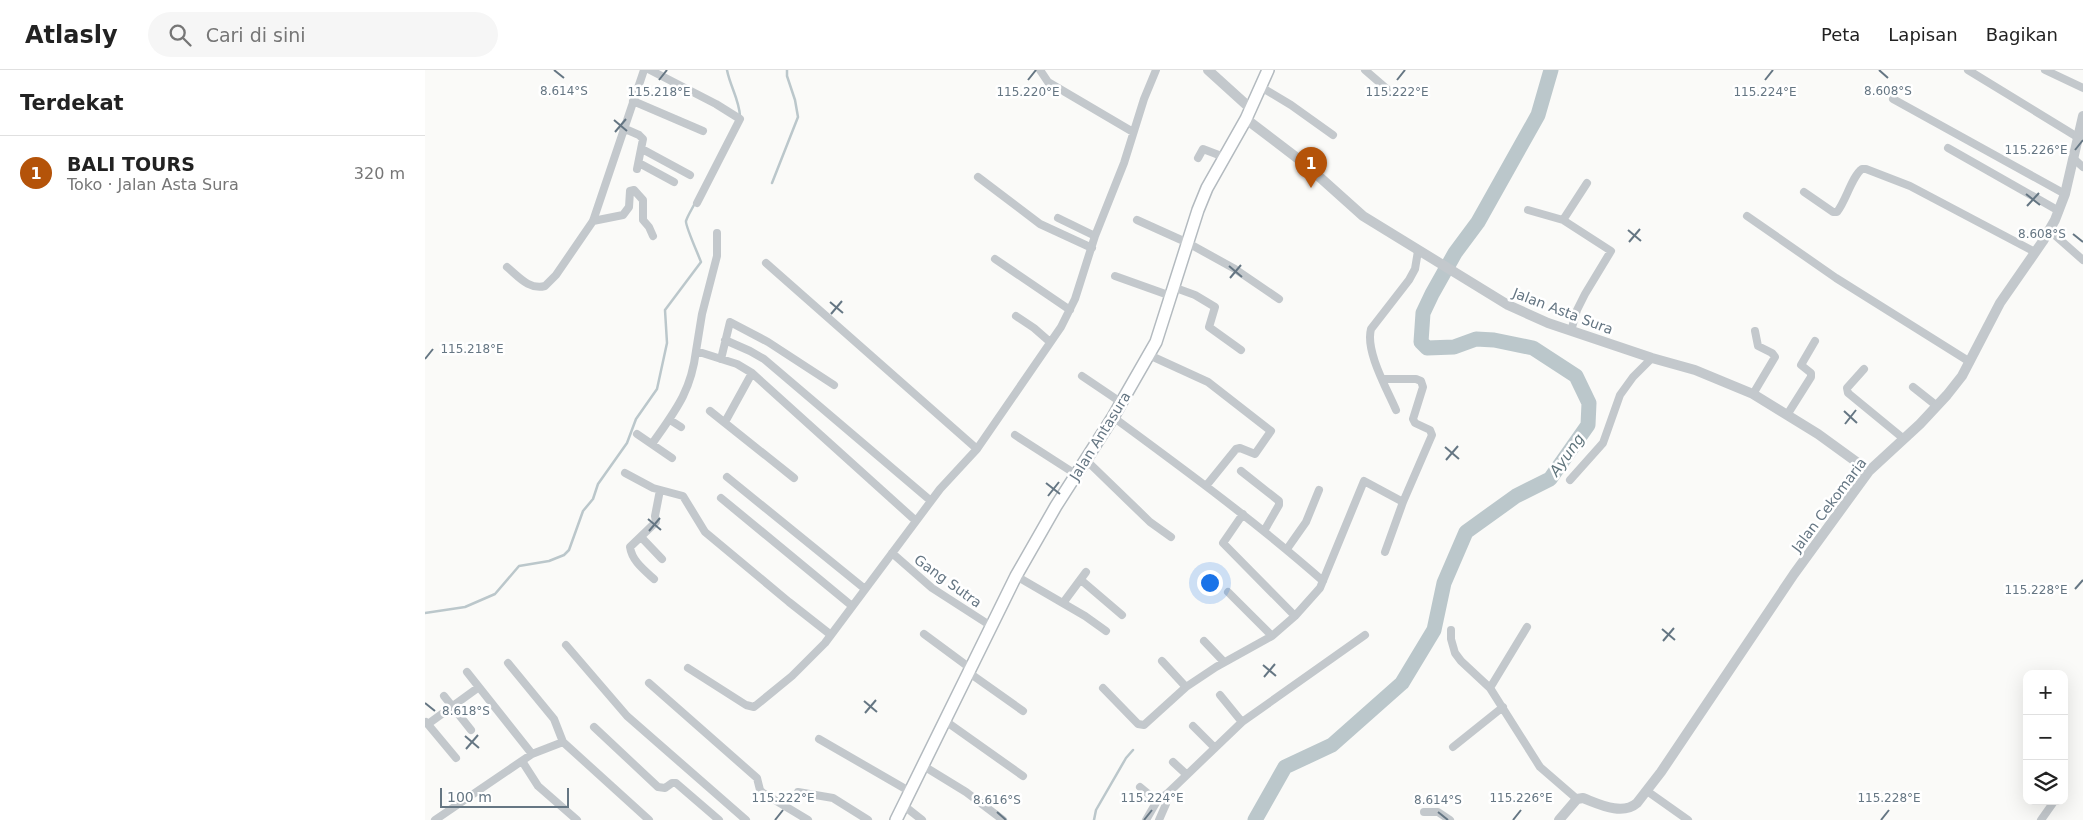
<!DOCTYPE html>
<html lang="id">
<head>
<meta charset="utf-8">
<style>
	body { margin:0; font-family:"DejaVu Sans",sans-serif; background:#f6f6f6; color:#222 }
	.controls { position:absolute; right:15px; bottom:15px; display:grid; overflow:hidden; border-radius:10px; box-shadow:0 5px 20px #0002 }
	.controls button { width:45px; height:45px; display:grid; place-items:center; padding:0; border:0; border-bottom:1px solid #e0e0e0; background:#fff; color:#222; font:25px sans-serif }
	.scale { position:absolute; left:15px; bottom:12px; width:129px; box-sizing:border-box; padding-left:5px; border:2px solid #657683; border-top:0; font-size:14px; line-height:18px; white-space:nowrap; color:#657683; -webkit-text-stroke:4px #fff; paint-order:stroke }
	.you { position:absolute; left:784px; top:512px; width:18px; height:18px; margin:-12px; border:4px solid #fff; border-radius:50%; background:#1a73e8; box-shadow:0 0 0 8px #1a73e833 }
	.badge { display:grid; place-items:center; width:32px; height:32px; border-radius:50%; background:#b45309; color:#fff; font-size:16px; font-weight:700 }
	.pin { position:absolute; translate:-50% -41px; filter:drop-shadow(0 1px 2px #0008) }
	.pin::after { content:''; position:absolute; top:26px; width:18px; height:15px; background:inherit; clip-path:polygon(0 0,100% 0,50% 100%) }
	.list { margin:0; padding:0; list-style:none }
	h2 { display:flex; justify-content:space-between; align-items:center; height:65px; margin:0; padding:0 20px; font-size:21px }
	h2 small { font-size:16px; font-weight:400; color:#767676 }
	.list li { display:grid; grid-template-columns:32px 1fr auto; gap:15px; align-items:center; box-sizing:border-box; height:75px; padding:0 20px; border-top:1px solid #e0e0e0 }
	.list b { display:block; font-size:19px; white-space:nowrap }
	.list p { margin:0; font-size:16px; white-space:nowrap; color:#767676 }
	.list em { font-size:16px; font-style:normal; color:#767676 }
	.icon { flex:none; width:28px; height:28px; fill:none; stroke:currentColor; stroke-width:2; stroke-linecap:round; stroke-linejoin:round }
	.map { position:relative; flex:none; width:1658px; height:750px; overflow:hidden }
	header { display:flex; align-items:center; gap:30px; box-sizing:border-box; height:70px; padding:0 25px; background:#fff; border-bottom:1px solid #e0e0e0 }
	header strong { font-size:24px }
	nav { display:flex; gap:28px; margin-inline-start:auto; font-size:18px }
	.search { width:350px; height:45px; background:#f6f6f6; display:flex; align-items:center; gap:12px; box-sizing:border-box; padding:0 18px; border-radius:28px; color:#767676; font-size:19px }
	main { display:flex }
	aside { flex:1; background:#fff }
	.map>svg:first-child { display:block }
	.lines { fill:none; stroke-linecap:round; stroke-linejoin:round }
	.stream { stroke:#bbc7cb; stroke-width:2.5 }
	.river { stroke:#bbc7cb; stroke-width:15 }
	.secondary-casing { stroke:#b3babf; stroke-width:14 }
	.minor { stroke:#c3c8cc; stroke-width:8 }
	.tertiary { stroke:#c3c8cc; stroke-width:10 }
	.secondary { stroke:#fff; stroke-width:11 }
	.ticks { fill:none; stroke:#657683; stroke-width:2 }
	.labels { text-anchor:middle; dominant-baseline:central; stroke-width:5; stroke-linejoin:round; paint-order:stroke }
	.street-label { font-size:14px; fill:#657683; stroke:#fff }
	.water-label { font-size:15px; font-style:italic; fill:#60757c; stroke:#fff }
	.ticks-label { font-size:12px; text-anchor:middle; fill:#657683; stroke:#fff; stroke-width:5; stroke-linejoin:round; paint-order:stroke }
</style>
</head>
<body>
<header>
<strong>Atlasly</strong>
<div class="search"><svg class="icon" aria-label="search" viewBox="0 0 24 24"><circle cx="10" cy="10" r="6"/><path d="M15 15l6 6"/></svg>Cari di sini</div>
<nav><a>Peta</a><a>Lapisan</a><a>Bagikan</a></nav>
</header>
<main>
<aside>
<h2>Terdekat<small></small></h2>
<ul class="list">
<li><span class="badge">1</span><div><b>BALI TOURS</b><p>Toko · Jalan Asta Sura</p></div><em>320 m</em></li>
</ul>
</aside>
<div class="map">
<svg width="1658" height="750" viewBox="0 0 1658 750">
	<rect width="100%" height="100%" fill="#fafaf8"/>
	<g class="lines">
		<path class="stream" d="M 302,0 C 305,16 314,29 315,46
			M 347,113 L 373,47 L 370,30 L 362,6 L 362,0
			M 0,543 L 40,537 L 70,524 L 94,496 L 124,491 L 139,485 L 144,480 L 158,441 L 168,429 L 173,414 L 202,373 L 211,349 L 232,319 L 242,273 L 240,240 L 276,192 C 273,184 260,155 261,151 C 263,145 267,139 270,133
			M 669,750 L 671,740 L 701,688 L 708,680"/>
		<path class="river" d="M 830,750 L 860,697 L 907,675 L 977,613 L 1009,560 L 1019,513 L 1041,462 L 1091,426 L 1125,409 L 1163,355 L 1164,333 L 1151,306 L 1108,278 L 1069,270 L 1051,269 L 1029,277 L 1002,278 L 996,272 L 998,243 L 1007,224 L 1030,183 L 1053,152 L 1113,45 L 1126,0"/>
		<defs>
			<path id="secondary" d="M 471,750 L 591,506 L 631,436 L 688,347 L 731,272 L 773,140 L 782,118 L 821,49 L 843,0"/>
		</defs>
		<use href="#secondary" class="secondary-casing"/>
		<path class="minor" d="M 225,0 L 291,34 L 315,49 L 272,133
			M 615,0 L 623,12 L 708,62
			M 940,0 L 962,19
			M 1543,0 L 1654,68
			M 1620,0 L 1658,18
			M 836,17 L 866,35 L 908,65
			M 1468,29 L 1640,124
			M 208,31 L 278,61
			M 198,58 L 214,65 L 218,69 L 212,99
			M 1523,78 L 1634,141
			M 217,79 L 265,105
			M 773,88 L 778,79 L 799,87
			M 1649,89 L 1658,97
			M 214,93 L 249,112
			M 553,107 L 615,154 L 667,178
			M 1379,122 L 1408,142 L 1412,142 C 1421,131 1427,106 1437,99 L 1441,99 L 1485,116 L 1610,182
			M 1103,140 L 1138,150 L 1186,181 L 1160,224 L 1152,240 L 1146,261
			M 1322,146 L 1411,208 L 1545,292
			M 633,148 L 670,166
			M 712,150 L 763,173 L 810,199 L 854,229
			M 1138,150 L 1162,113
			M 168,151 L 198,145 L 204,137 L 205,121 L 209,120 L 218,130 L 218,150 L 224,157 L 228,166
			M 1624,160 L 1658,190
			M 570,189 L 645,240
			M 82,197 C 94,207 104,220 120,216 L 131,205 L 168,151 L 219,0
			M 690,206 L 746,226
			M 748,217 L 770,225 L 790,237 L 784,257 L 816,280
			M 591,246 L 609,258 L 625,272
			M 300,270 L 325,281 L 339,289 L 506,431
			M 271,281 L 277,244 L 292,186 L 292,163
			M 724,285 L 783,312 L 846,361 L 830,384 L 815,378 L 811,379 L 781,416
			M 296,289 L 305,252 L 343,272 L 409,315
			M 1439,299 L 1422,318 L 1423,323 L 1479,369
			M 657,306 L 697,333
			M 958,309 L 991,309 L 996,311 L 998,317 L 988,349 L 990,353 L 1005,360 L 1007,365 L 978,432 L 960,482
			M 1488,317 L 1512,336
			M 1328,324 L 1350,287 L 1347,283 L 1333,276 L 1330,261
			M 971,340 C 962,319 940,281 946,259 L 984,210 L 990,199 L 993,181
			M 285,341 L 369,408
			M 1362,345 L 1386,307 L 1386,303 L 1376,295 L 1390,271
			M 688,347 C 760,400 831,452 898,511
			M 245,350 L 256,357
			M 300,352 L 327,303
			M 212,364 L 247,388
			M 590,365 L 652,405
			M 227,374 C 250,341 266,322 271,281 L 312,294 L 327,303 L 491,451
			M 552,379 L 636,257 L 650,229 L 670,166 L 699,93 L 719,29 L 731,0
			M 661,390 L 725,452 L 746,467
			M 816,401 L 854,431 L 854,435 L 839,461
			M 200,403 L 228,418 L 258,426 L 280,462 L 364,532 L 406,565
			M 302,407 L 440,519
			M 1145,410 L 1178,373 L 1195,325 L 1208,307 L 1227,288
			M 296,428 L 427,536
			M 818,444 L 798,473 L 870,546
			M 216,467 L 237,489
			M 862,479 L 881,452 L 894,420
			M 467,483 L 507,518 L 566,556
			M 591,506 L 660,546 L 681,561
			M 229,509 C 219,500 207,491 205,477 L 231,452 L 230,446 L 235,420
			M 656,510 L 697,545
			M 803,522 L 847,566
			M 638,533 L 661,502
			M 1026,560 L 1026,569 L 1030,583 L 1036,591 L 1065,618 L 1115,697 L 1152,729
			M 499,564 L 545,598
			M 779,571 L 799,592
			M 141,575 L 202,646 L 321,750
			M 737,591 L 761,617
			M 83,593 L 129,649 L 138,672 L 224,750
			M 263,598 L 321,635 L 329,637 L 367,606 L 400,573 L 515,419 L 552,379 L 341,193
			M 42,602 L 107,684
			M 543,602 L 598,641
			M 224,613 L 332,708 L 335,720 L 338,723 L 383,750
			M 678,618 L 713,654 L 719,655 L 761,617 L 791,597 L 847,566 L 870,546 L 895,518 L 939,411 L 978,432
			M 1065,618 L 1102,557
			M 795,625 L 817,652
			M 19,626 L 46,660
			M 519,650 L 598,706
			M 1,652 L 31,688
			M 3,654 L 54,617
			M 768,656 L 789,677
			M 169,657 L 233,717 L 240,718 L 247,713 L 251,713 L 294,750
			M 394,669 L 484,721
			M 1028,677 L 1078,637
			M 97,691 L 113,716 L 152,750
			M 748,692 L 761,704
			M 497,695 L 541,722 L 578,750
			M 715,717 L 732,731
			M 1222,721 L 1263,750
			M 373,722 L 408,728 L 443,750
			M 478,735 L 497,750
			M 999,742 L 1013,742 L 1025,750
			M 10,750 L 107,684 L 138,672
			M 721,750 L 732,731 L 743,723
			M 734,750 L 741,734 L 743,723 L 817,652 L 940,565
			M 1616,750 L 1628,733"/>
		<path class="tertiary" d="M 783,0 L 826,39
			M 821,49 L 880,94 L 938,146 L 1083,235 L 1123,253 L 1227,288 L 1270,300 L 1328,324 L 1393,364 L 1444,401
			M 1134,750 L 1152,729 L 1158,728 C 1174,734 1197,746 1212,733 L 1236,702 L 1369,504 L 1444,401 L 1495,354 L 1522,325 L 1537,306 L 1575,233 L 1618,171 L 1630,150 L 1640,124 L 1658,46"/>
		<use href="#secondary" class="secondary"/>
	</g>
	<path class="ticks" d="M 129,0 L 139,8M 1454,0 L 1463,8M 234,10 L 242,0M 603,10 L 611,0M 972,10 L 980,0M 1340,10 L 1348,0M 189,50 L 202,61M 190,62 L 201,49M 1650,80 L 1658,70M 1601,124 L 1615,135M 1602,136 L 1614,123M 1203,160 L 1216,171M 1648,164 L 1658,172M 1204,172 L 1215,159M 804,196 L 817,207M 805,208 L 816,195M 405,232 L 418,243M 406,244 L 417,231M 0,289 L 8,279M 1419,341 L 1432,353M 1420,354 L 1431,340M 1020,377 L 1034,389M 1021,390 L 1033,376M 621,413 L 635,424M 623,426 L 634,412M 223,449 L 236,460M 224,461 L 235,448M 1650,519 L 1658,510M 1237,559 L 1250,570M 1238,571 L 1249,558M 838,595 L 851,606M 839,607 L 850,594M 439,631 L 452,642M 0,633 L 10,641M 440,643 L 451,630M 40,666 L 54,678M 41,679 L 53,665M 572,742 L 581,750M 1013,742 L 1023,750M 350,750 L 358,740M 719,750 L 727,740M 1088,750 L 1096,740M 1456,750 L 1464,740"/>
	<g class="labels">
		<g class="street-label">
			<text transform="translate(1138 241) rotate(21)">Jalan Asta Sura</text>
			<text transform="translate(675 366) rotate(-58)">Jalan Antasura</text>
			<text transform="translate(1404 435) rotate(-53)">Jalan Cekomaria</text>
			<text transform="translate(523 511) rotate(36)">Gang Sutra</text>
		</g>
		<g class="water-label">
			<text transform="translate(1142 385) rotate(-54)">Ayung</text>
		</g>
	</g>
	<g class="ticks-label">
		<text x="139" y="25">8.614°S</text>
		<text x="1463" y="25">8.608°S</text>
		<text x="234" y="26">115.218°E</text>
		<text x="603" y="26">115.220°E</text>
		<text x="972" y="26">115.222°E</text>
		<text x="1340" y="26">115.224°E</text>
		<text x="1611" y="84">115.226°E</text>
		<text x="1617" y="168">8.608°S</text>
		<text x="47" y="283">115.218°E</text>
		<text x="1611" y="524">115.228°E</text>
		<text x="41" y="645">8.618°S</text>
		<text x="358" y="732">115.222°E</text>
		<text x="727" y="732">115.224°E</text>
		<text x="1096" y="732">115.226°E</text>
		<text x="1464" y="732">115.228°E</text>
		<text x="572" y="734">8.616°S</text>
		<text x="1013" y="734">8.614°S</text>
	</g>
</svg>
<div class="controls">
<button>+</button>
<button>−</button>
<button><svg class="icon" aria-label="layers" viewBox="0 0 24 24"><path d="M12 4l9 5-9 5-9-5zM3 14l9 5 9-5"/></svg></button>
</div>
<div class="scale">100 m</div>
<div class="you"></div>
<div class="pin badge" style="left:886px;top:118px">1</div>
</div>
</main>
</body>
</html>
